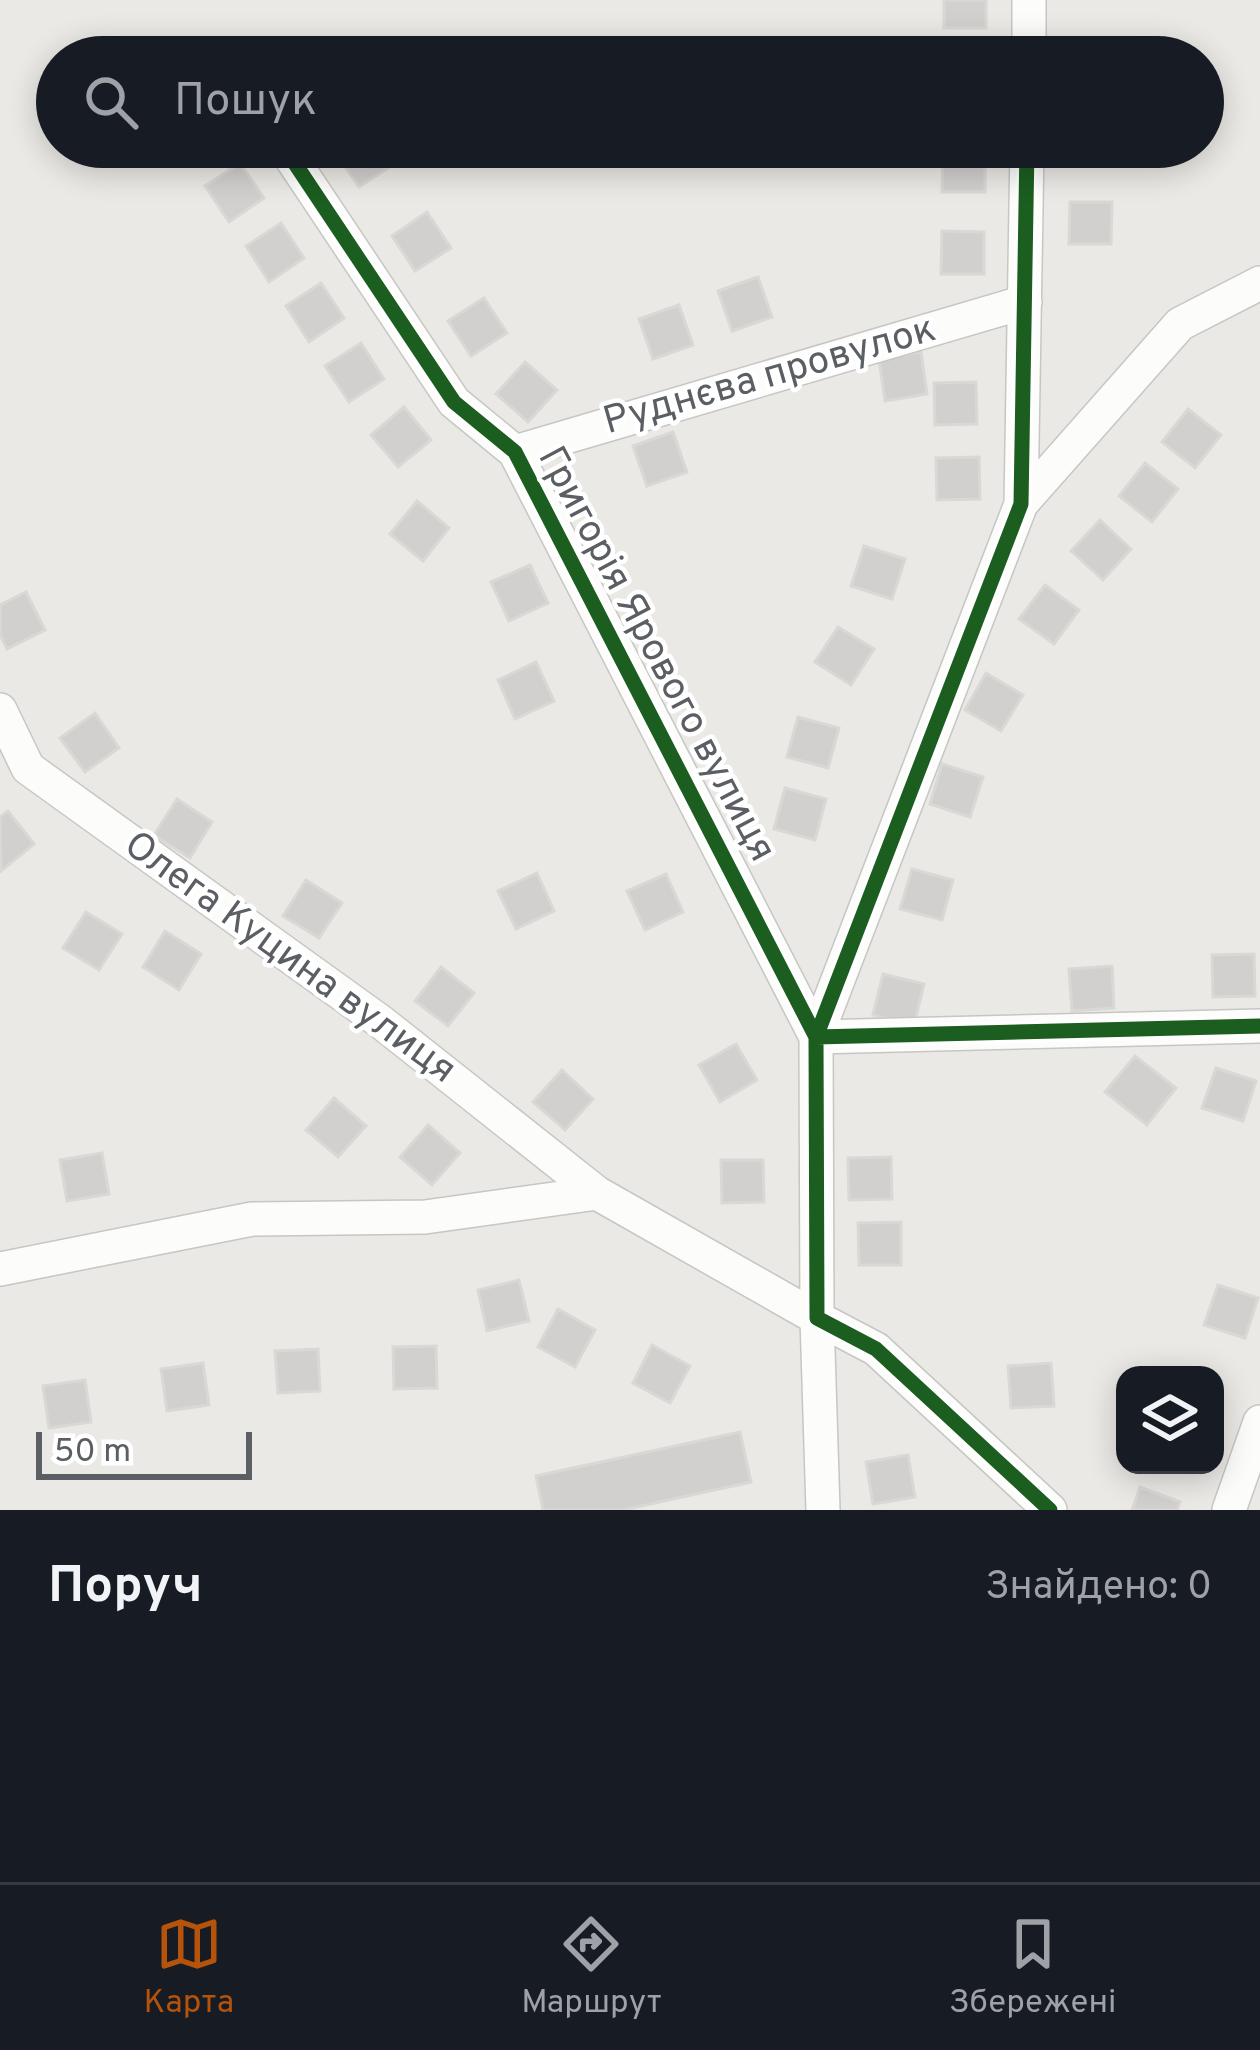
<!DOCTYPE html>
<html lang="uk">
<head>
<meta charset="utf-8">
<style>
	body { margin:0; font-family:Overpass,sans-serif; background:#242831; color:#f1f3f6 }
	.controls { position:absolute; right:36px; bottom:36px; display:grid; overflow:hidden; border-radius:24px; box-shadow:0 6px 30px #0003 }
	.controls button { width:108px; height:108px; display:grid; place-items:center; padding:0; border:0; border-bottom:3px solid #363941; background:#171b24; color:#f1f3f6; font:60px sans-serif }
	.scale { position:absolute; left:36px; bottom:30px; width:216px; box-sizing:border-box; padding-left:12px; border:6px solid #5b5f64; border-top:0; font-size:33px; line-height:42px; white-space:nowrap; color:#5b5f64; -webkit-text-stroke:9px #fff; paint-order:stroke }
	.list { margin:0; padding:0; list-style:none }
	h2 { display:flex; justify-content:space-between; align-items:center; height:156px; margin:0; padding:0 48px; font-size:51px }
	h2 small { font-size:39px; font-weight:400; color:#9ea1a6 }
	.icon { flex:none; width:66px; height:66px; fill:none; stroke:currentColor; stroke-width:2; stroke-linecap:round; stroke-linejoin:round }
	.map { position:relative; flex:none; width:1260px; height:1510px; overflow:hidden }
	.search { position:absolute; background:#171b24; box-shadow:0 6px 30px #0003; left:36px; right:36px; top:36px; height:132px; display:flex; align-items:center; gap:30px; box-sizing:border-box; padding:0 42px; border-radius:66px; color:#9ea1a6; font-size:45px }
	.sheet { height:372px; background:#171b24 }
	nav { display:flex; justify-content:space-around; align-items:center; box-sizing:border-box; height:168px; border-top:3px solid #363941; background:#171b24; font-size:33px; color:#9ea1a6 }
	nav a { display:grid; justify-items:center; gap:6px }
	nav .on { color:#b45309 }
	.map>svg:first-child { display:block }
	.building { fill:#d2d0ce; stroke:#dad8d4; stroke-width:3 }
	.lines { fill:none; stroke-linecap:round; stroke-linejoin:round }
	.minor-casing { stroke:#c6c6c6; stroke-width:36 }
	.minor { stroke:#fcfcfb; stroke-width:33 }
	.cycleway-casing { stroke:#fff; stroke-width:22 }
	.cycleway { stroke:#1b5e20; stroke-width:15 }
	.labels { text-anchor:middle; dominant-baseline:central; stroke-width:9; stroke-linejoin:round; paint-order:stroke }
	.street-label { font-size:39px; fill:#5b5f64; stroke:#fff }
</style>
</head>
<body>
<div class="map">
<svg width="1260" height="1510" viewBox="0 0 1260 1510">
	<rect width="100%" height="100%" fill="#ebe9e5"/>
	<path class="building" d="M 944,0 L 986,0 L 986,28 L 944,28 Z
		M 179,147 L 210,147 L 189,161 Z
		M 342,147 L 383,147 L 394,164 L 359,187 L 335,152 Z
		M 943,150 L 985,150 L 985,192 L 942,192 Z
		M 240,163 L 264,198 L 229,222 L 205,186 Z
		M 1070,202 L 1112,202 L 1111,244 L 1069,244 Z
		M 427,212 L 451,248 L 415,271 L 392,236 Z
		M 281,223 L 304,258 L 269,282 L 246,246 Z
		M 942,231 L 984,232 L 984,274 L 941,274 Z
		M 758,277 L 772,317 L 732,331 L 718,291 Z
		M 321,283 L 344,318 L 309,342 L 286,306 Z
		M 484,298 L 507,333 L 471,356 L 448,321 Z
		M 679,305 L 693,345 L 653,359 L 639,319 Z
		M 361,343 L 384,379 L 349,402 L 325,366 Z
		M 921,352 L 927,394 L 885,401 L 879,359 Z
		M 525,362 L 557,390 L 528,422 L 496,394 Z
		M 976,382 L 977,424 L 935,425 L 934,383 Z
		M 404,407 L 431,440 L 398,467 L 371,435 Z
		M 1188,409 L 1221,435 L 1195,468 L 1162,442 Z
		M 673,432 L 687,472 L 647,486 L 633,446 Z
		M 979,457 L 980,499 L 937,500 L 936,458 Z
		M 1145,463 L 1178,489 L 1152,522 L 1119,496 Z
		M 417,501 L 449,528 L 423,561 L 390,534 Z
		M 1100,520 L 1131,549 L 1103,580 L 1071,551 Z
		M 864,546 L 905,559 L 892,599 L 851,586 Z
		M 530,565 L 548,603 L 509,621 L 491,582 Z
		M 1045,585 L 1079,610 L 1054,644 L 1019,619 Z
		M 26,592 L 45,630 L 7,649 L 0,635 L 0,605 Z
		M 838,627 L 874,649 L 851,685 L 815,662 Z
		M 536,662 L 554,701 L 515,719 L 498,680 Z
		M 986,673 L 1023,695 L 1001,731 L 965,710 Z
		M 95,713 L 119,748 L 85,772 L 60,738 Z
		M 798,717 L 839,728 L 828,768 L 787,757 Z
		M 942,764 L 983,777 L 970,817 L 930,804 Z
		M 785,788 L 826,799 L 815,840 L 774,829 Z
		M 177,799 L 212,822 L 190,858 L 154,835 Z
		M 8,811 L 34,844 L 1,871 L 0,817 Z
		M 912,869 L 953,880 L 942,920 L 900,909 Z
		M 537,873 L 554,911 L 516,929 L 498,891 Z
		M 666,874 L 683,912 L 645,930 L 627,891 Z
		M 306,880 L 342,903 L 319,938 L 283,916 Z
		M 86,912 L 122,934 L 99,970 L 63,948 Z
		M 165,931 L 201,954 L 179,990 L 143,967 Z
		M 1254,954 L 1255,996 L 1213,997 L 1212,955 Z
		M 1112,966 L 1114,1008 L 1072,1011 L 1069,969 Z
		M 441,967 L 474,993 L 448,1026 L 415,1001 Z
		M 883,974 L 924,984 L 914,1025 L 873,1015 Z
		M 736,1044 L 757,1080 L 720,1102 L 699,1065 Z
		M 1135,1056 L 1176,1088 L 1147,1125 L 1105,1092 Z
		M 1216,1068 L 1256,1081 L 1243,1121 L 1202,1108 Z
		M 562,1070 L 593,1099 L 565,1130 L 533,1102 Z
		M 334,1098 L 366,1126 L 338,1157 L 306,1130 Z
		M 428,1125 L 460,1153 L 432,1185 L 400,1157 Z
		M 102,1153 L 109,1194 L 67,1201 L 60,1160 Z
		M 891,1157 L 892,1199 L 849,1200 L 848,1158 Z
		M 721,1160 L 763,1160 L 764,1202 L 722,1203 Z
		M 901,1222 L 901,1265 L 859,1265 L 858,1223 Z
		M 519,1280 L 529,1321 L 487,1331 L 478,1290 Z
		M 1218,1285 L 1258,1298 L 1245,1338 L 1204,1325 Z
		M 558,1309 L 595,1330 L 575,1367 L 538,1347 Z
		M 652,1345 L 690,1366 L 670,1403 L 633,1383 Z
		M 436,1346 L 437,1388 L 394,1389 L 393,1347 Z
		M 318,1349 L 320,1391 L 278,1393 L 275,1351 Z
		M 203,1363 L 209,1405 L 167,1411 L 161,1369 Z
		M 1051,1363 L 1054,1406 L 1011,1408 L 1008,1366 Z
		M 85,1380 L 91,1422 L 49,1428 L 43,1386 Z
		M 740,1432 L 751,1482 L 623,1510 L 543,1510 L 536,1476 Z
		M 908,1455 L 915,1497 L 873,1504 L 866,1462 Z
		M 1140,1487 L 1180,1502 L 1177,1510 L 1132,1510 Z"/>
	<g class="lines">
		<defs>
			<path id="minor" d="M 223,55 L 224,57
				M 1029,57 L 1029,0
				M 284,147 L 454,402 L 515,452 L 816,1037 L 1260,1026
				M 1027,147 L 1021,504 L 816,1037 L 817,1318 L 876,1349 L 1050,1510
				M 515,452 L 1025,302
				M 1021,504 L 1180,324 L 1260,283
				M 0,710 L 28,768 L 381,1022 L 597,1193
				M 0,1269 L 252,1219 L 425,1217 L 597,1193 L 817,1318 L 823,1510
				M 1229,1510 L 1260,1422"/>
		</defs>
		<use href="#minor" class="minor-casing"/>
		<use href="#minor" class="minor"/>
		<defs>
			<path id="cycleway" d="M 284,147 L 454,402 L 515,452 L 816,1037 L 1260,1026
				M 1027,147 L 1021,504 L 816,1037 L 817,1318 L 876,1349 L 1050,1510"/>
		</defs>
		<use href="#cycleway" class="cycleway-casing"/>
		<use href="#cycleway" class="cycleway"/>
	</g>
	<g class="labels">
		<g class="street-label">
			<text transform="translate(770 377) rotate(-16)">Руднєва провулок</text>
			<text transform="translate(655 655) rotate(62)">Григорія Ярового вулиця</text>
			<text transform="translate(289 959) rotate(36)">Олега Куцина вулиця</text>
		</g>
	</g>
</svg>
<div class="controls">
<button><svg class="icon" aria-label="layers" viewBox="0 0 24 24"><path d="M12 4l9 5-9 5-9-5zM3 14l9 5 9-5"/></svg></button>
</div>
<div class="scale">50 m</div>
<div class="search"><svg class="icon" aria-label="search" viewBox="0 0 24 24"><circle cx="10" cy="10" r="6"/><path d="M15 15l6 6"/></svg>Пошук</div>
</div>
<section class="sheet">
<h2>Поруч<small>Знайдено: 0</small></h2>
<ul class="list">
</ul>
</section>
<nav>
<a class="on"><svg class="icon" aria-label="map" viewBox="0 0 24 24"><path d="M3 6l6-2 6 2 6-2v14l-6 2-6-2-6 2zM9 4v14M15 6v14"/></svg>Карта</a>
<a><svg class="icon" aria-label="directions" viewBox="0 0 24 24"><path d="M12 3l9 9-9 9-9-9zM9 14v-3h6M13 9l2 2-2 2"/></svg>Маршрут</a>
<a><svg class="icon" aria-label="saved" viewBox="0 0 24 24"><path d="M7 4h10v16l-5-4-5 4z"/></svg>Збережені</a>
</nav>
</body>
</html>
